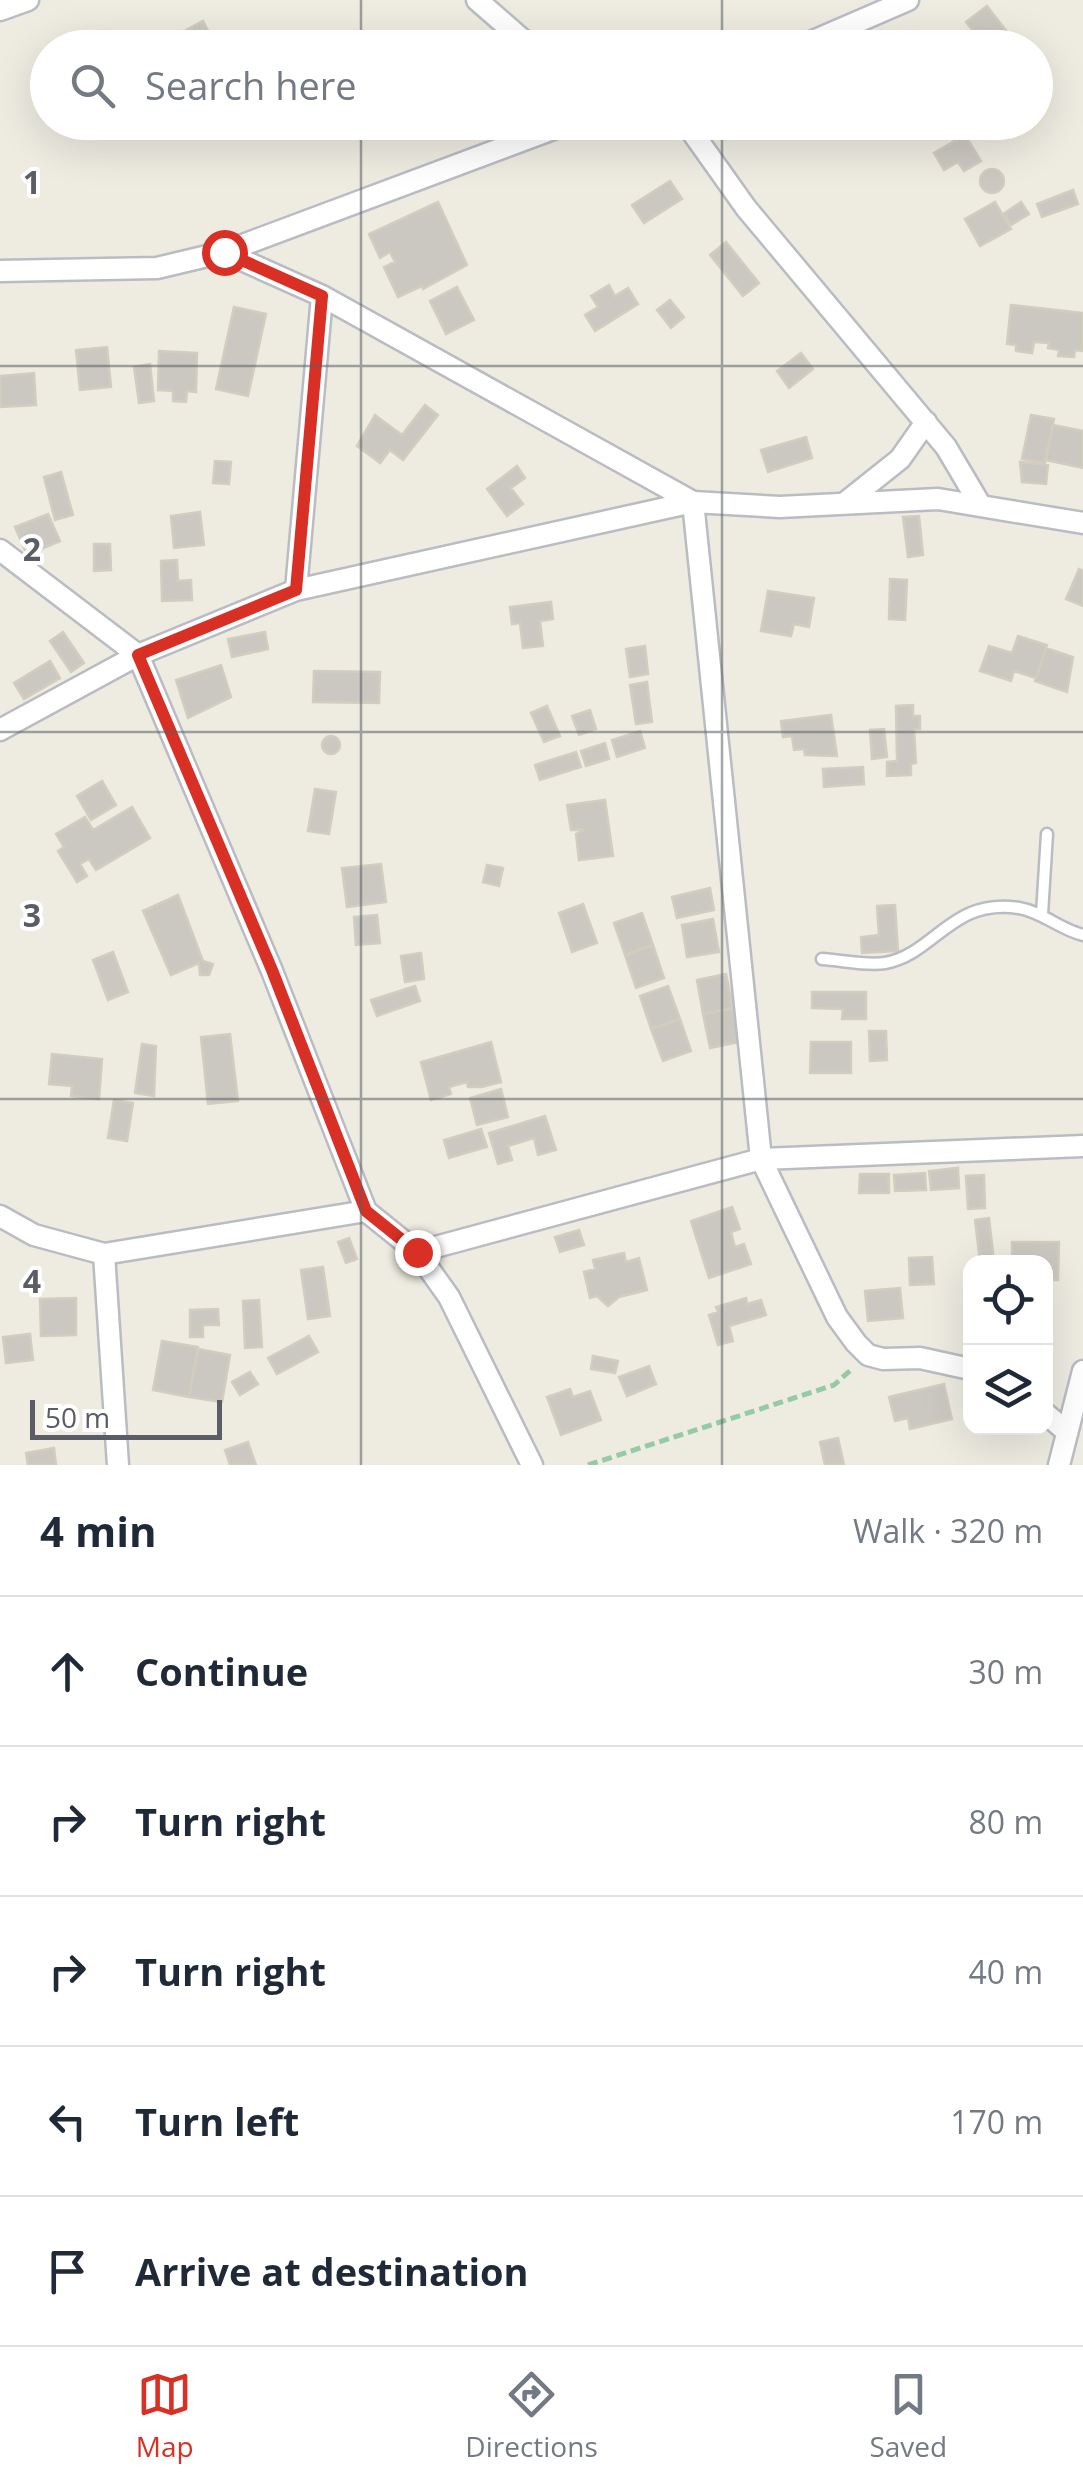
<!DOCTYPE html>
<html lang="en">
<head>
<meta charset="utf-8">
<style>
	body { margin:0; font-family:"Open Sans",sans-serif; background:#f6f6f7; color:#1f2937 }
	.controls { position:absolute; right:30px; bottom:30px; display:grid; overflow:hidden; border-radius:20px; box-shadow:0 10px 40px #0002 }
	.controls button { width:90px; height:90px; display:grid; place-items:center; padding:0; border:0; border-bottom:2px solid #e0e1e3; background:#fff; color:#1f2937; font:50px sans-serif }
	.scale { position:absolute; left:30px; bottom:25px; width:192px; box-sizing:border-box; padding-left:10px; border:5px solid #5a5e64; border-top:0; font-size:28px; line-height:35px; white-space:nowrap; color:#5a5e64; -webkit-text-stroke:8px #fff; paint-order:stroke }
	.stop { position:absolute; width:30px; height:30px; margin:-22px; border:8px solid #d93025; border-radius:50%; background:#fff }
	.stop.end { background:#d93025; border-color:#fff; box-shadow:0 2px 10px #0008 }
	.list { margin:0; padding:0; list-style:none }
	h2 { display:flex; justify-content:space-between; align-items:center; height:130px; margin:0; padding:0 40px; font-size:42px }
	h2 small { font-size:32px; font-weight:400; color:#747a83 }
	.list li { display:grid; grid-template-columns:65px 1fr auto; gap:30px; align-items:center; box-sizing:border-box; height:150px; padding:0 40px; border-top:2px solid #e0e1e3 }
	.list b { display:block; font-size:38px; white-space:nowrap }
	.list em { font-size:32px; font-style:normal; color:#747a83 }
	.icon { flex:none; width:55px; height:55px; fill:none; stroke:currentColor; stroke-width:2; stroke-linecap:round; stroke-linejoin:round }
	.map { position:relative; flex:none; width:1083px; height:1465px; overflow:hidden }
	.search { position:absolute; background:#fff; box-shadow:0 10px 40px #0002; left:30px; right:30px; top:30px; height:110px; display:flex; align-items:center; gap:25px; box-sizing:border-box; padding:0 35px; border-radius:55px; color:#747a83; font-size:38px }
	.sheet { height:880px; background:#fff }
	nav { display:flex; justify-content:space-around; align-items:center; box-sizing:border-box; height:140px; border-top:2px solid #e0e1e3; background:#fff; font-size:28px; color:#747a83 }
	nav a { display:grid; justify-items:center; gap:5px }
	nav .on { color:#d93025 }
	.map>svg:first-child { display:block }
	.building { fill:#cbc8c1; stroke:#d3cdbf; stroke-width:2.5 }
	.lines { fill:none; stroke-linecap:round; stroke-linejoin:round }
	.lane-casing { stroke:#b9bcc2; stroke-width:15 }
	.street-casing { stroke:#b9bcc2; stroke-width:25 }
	.path { stroke:#94caa4; stroke-width:5; stroke-dasharray:10 5; stroke-linecap:butt }
	.lane { stroke:#fff; stroke-width:10 }
	.street { stroke:#fff; stroke-width:20 }
	.route { stroke:#d93025; stroke-width:12 }
	.grid { fill:none; stroke:#5a5e64; stroke-width:2.5; stroke-opacity:0.55 }
	.grid-label { font-size:32px; text-anchor:middle; font-weight:bold; fill:#5a5e64; stroke:#fff; stroke-width:8; stroke-linejoin:round; paint-order:stroke }
</style>
</head>
<body>
<div class="map">
<svg width="1083" height="1465" viewBox="0 0 1083 1465">
	<rect width="100%" height="100%" fill="#eeece1"/>
	<path class="building" d="M 987,6 L 1007,32 L 986,48 L 966,22 Z
		M 203,21 L 217,48 L 181,48 L 175,36 Z
		M 965,135 L 981,161 L 964,171 L 958,162 L 944,170 L 934,153 Z
		M980 181a12 12 0 1 1 24 0a12 12 0 1 1-24 0Z
		M 670,181 L 682,199 L 644,223 L 632,205 Z
		M 1073,190 L 1078,204 L 1042,217 L 1037,204 Z
		M 438,202 L 467,265 L 423,289 L 422,286 L 398,297 L 384,267 L 395,262 L 390,252 L 380,258 L 369,234 Z
		M 995,202 L 1011,229 L 980,246 L 965,219 Z
		M 1021,202 L 1029,214 L 1011,225 L 1003,214 Z
		M 726,242 L 759,283 L 743,296 L 710,255 Z
		M 609,285 L 615,296 L 628,288 L 638,304 L 595,331 L 585,315 L 598,307 L 591,296 Z
		M 457,287 L 474,320 L 446,334 L 430,301 Z
		M 670,300 L 684,317 L 671,328 L 657,310 Z
		M 1011,305 L 1083,313 L 1083,351 L 1075,350 L 1074,357 L 1058,356 L 1059,350 L 1048,348 L 1049,343 L 1034,342 L 1032,353 L 1016,351 L 1016,345 L 1007,344 Z
		M 234,307 L 266,314 L 248,396 L 216,389 Z
		M 107,347 L 111,387 L 80,390 L 76,350 Z
		M 159,351 L 197,353 L 196,392 L 187,391 L 186,402 L 173,401 L 173,391 L 158,390 Z
		M 801,353 L 813,369 L 789,388 L 777,371 Z
		M 150,364 L 154,401 L 139,403 L 134,367 Z
		M 34,373 L 36,405 L 0,407 L 0,376 Z
		M 425,405 L 438,415 L 403,460 L 390,450 L 380,463 L 357,446 L 375,415 L 402,435 Z
		M 1031,415 L 1054,419 L 1045,463 L 1022,459 Z
		M 1053,425 L 1083,431 L 1083,468 L 1046,460 Z
		M 806,437 L 812,458 L 768,472 L 761,450 Z
		M 215,461 L 231,462 L 229,484 L 213,483 Z
		M 1020,462 L 1048,465 L 1046,484 L 1022,482 Z
		M 517,466 L 525,478 L 511,488 L 523,504 L 507,516 L 487,489 Z
		M 61,472 L 73,515 L 55,520 L 44,477 Z
		M 200,512 L 204,545 L 174,548 L 171,516 Z
		M 48,514 L 60,541 L 27,555 L 15,527 Z
		M 919,516 L 923,555 L 908,557 L 903,517 Z
		M 94,544 L 110,544 L 111,570 L 94,571 Z
		M 177,560 L 178,581 L 191,580 L 192,600 L 162,601 L 161,561 Z
		M 1079,569 L 1083,571 L 1083,606 L 1066,599 Z
		M 890,579 L 907,580 L 905,620 L 889,619 Z
		M 768,591 L 814,598 L 809,627 L 794,624 L 791,636 L 761,631 Z
		M 551,602 L 553,619 L 540,621 L 543,646 L 523,648 L 520,623 L 512,624 L 510,607 Z
		M 63,632 L 84,663 L 71,672 L 50,641 Z
		M 265,632 L 268,649 L 232,657 L 228,639 Z
		M 1018,636 L 1047,645 L 1036,678 L 1014,671 L 1011,681 L 980,671 L 989,646 L 1012,653 Z
		M 645,646 L 648,674 L 630,677 L 626,649 Z
		M 1046,648 L 1073,657 L 1067,692 L 1035,681 Z
		M 50,661 L 60,678 L 24,699 L 14,683 Z
		M 221,665 L 231,697 L 188,718 L 176,680 Z
		M 314,671 L 380,672 L 379,703 L 313,702 Z
		M 647,682 L 652,722 L 636,724 L 630,685 Z
		M 913,705 L 913,716 L 920,716 L 920,729 L 914,729 L 916,763 L 911,764 L 911,775 L 887,776 L 887,762 L 897,761 L 896,706 Z
		M 547,706 L 560,736 L 544,742 L 531,713 Z
		M 590,710 L 596,729 L 579,735 L 572,716 Z
		M 831,715 L 837,756 L 805,755 L 804,749 L 794,750 L 792,736 L 783,737 L 781,721 Z
		M 884,729 L 887,757 L 872,759 L 870,730 Z
		M 640,731 L 645,748 L 617,757 L 612,740 Z
		M322 745a9 9 0 1 1 18 0a9 9 0 1 1-18 0Z
		M 605,743 L 609,759 L 586,766 L 581,751 Z
		M 576,752 L 581,767 L 540,780 L 535,765 Z
		M 863,767 L 864,784 L 824,787 L 823,769 Z
		M 102,781 L 116,805 L 91,820 L 77,796 Z
		M 315,789 L 336,792 L 329,834 L 308,831 Z
		M 605,800 L 613,856 L 579,860 L 576,834 L 584,830 L 571,830 L 567,805 Z
		M 132,807 L 150,838 L 96,870 L 89,859 L 80,864 L 87,876 L 77,882 L 58,851 L 64,847 L 56,834 L 85,817 L 93,830 Z
		M 381,864 L 386,902 L 347,907 L 342,868 Z
		M 487,865 L 503,868 L 499,886 L 483,882 Z
		M 710,888 L 714,910 L 677,918 L 672,897 Z
		M 178,895 L 203,961 L 213,964 L 209,975 L 200,975 L 199,963 L 171,975 L 143,911 Z
		M 583,904 L 597,943 L 572,952 L 559,913 Z
		M 895,905 L 898,951 L 862,953 L 861,937 L 879,935 L 877,906 Z
		M 642,913 L 653,945 L 625,955 L 614,923 Z
		M 377,915 L 380,943 L 356,945 L 354,917 Z
		M 713,919 L 719,952 L 687,957 L 682,925 Z
		M 653,945 L 664,978 L 636,988 L 625,955 Z
		M 113,952 L 128,992 L 108,1000 L 93,960 Z
		M 421,953 L 424,979 L 405,982 L 401,956 Z
		M 726,974 L 733,1008 L 703,1014 L 697,980 Z
		M 415,986 L 420,1001 L 377,1016 L 371,1000 Z
		M 668,986 L 680,1019 L 651,1029 L 640,996 Z
		M 812,992 L 866,992 L 866,1019 L 842,1019 L 843,1009 L 812,1008 Z
		M 733,1008 L 739,1042 L 710,1048 L 703,1014 Z
		M 680,1019 L 691,1051 L 663,1061 L 651,1029 Z
		M 869,1031 L 886,1031 L 887,1060 L 870,1061 Z
		M 230,1034 L 238,1101 L 208,1104 L 201,1037 Z
		M 491,1042 L 501,1082 L 482,1087 L 468,1087 L 467,1082 L 449,1087 L 451,1094 L 431,1100 L 421,1062 Z
		M 811,1042 L 851,1042 L 851,1073 L 810,1073 Z
		M 142,1044 L 156,1046 L 154,1096 L 135,1093 Z
		M 52,1054 L 102,1059 L 99,1099 L 71,1096 L 72,1086 L 49,1084 Z
		M 501,1089 L 508,1117 L 477,1125 L 470,1098 Z
		M 114,1100 L 133,1103 L 127,1141 L 108,1138 Z
		M 545,1116 L 556,1150 L 538,1155 L 534,1138 L 508,1146 L 512,1160 L 498,1164 L 489,1133 Z
		M 481,1129 L 487,1147 L 449,1158 L 444,1140 Z
		M 958,1168 L 959,1188 L 931,1190 L 929,1171 Z
		M 925,1173 L 926,1190 L 895,1191 L 894,1175 Z
		M 860,1174 L 889,1174 L 889,1193 L 859,1193 Z
		M 984,1175 L 985,1208 L 968,1209 L 966,1176 Z
		M 732,1207 L 740,1229 L 731,1232 L 735,1247 L 744,1244 L 751,1264 L 709,1278 L 691,1221 Z
		M 989,1218 L 994,1261 L 980,1262 L 975,1220 Z
		M 579,1230 L 584,1245 L 560,1252 L 555,1237 Z
		M 349,1238 L 357,1259 L 346,1263 L 338,1242 Z
		M 1012,1242 L 1059,1242 L 1058,1280 L 1046,1280 L 1046,1262 L 1012,1262 Z
		M 624,1253 L 626,1262 L 639,1258 L 647,1290 L 619,1297 L 608,1306 L 597,1296 L 590,1298 L 584,1272 L 595,1269 L 593,1260 Z
		M 932,1257 L 934,1284 L 910,1285 L 909,1258 Z
		M 323,1267 L 330,1316 L 308,1319 L 301,1270 Z
		M 900,1288 L 903,1318 L 868,1321 L 865,1291 Z
		M 76,1298 L 76,1335 L 41,1336 L 40,1299 Z
		M 746,1298 L 747,1304 L 761,1300 L 766,1315 L 729,1326 L 733,1341 L 718,1345 L 709,1315 L 718,1312 L 716,1307 Z
		M 259,1300 L 262,1347 L 245,1348 L 243,1301 Z
		M 218,1309 L 219,1325 L 203,1325 L 203,1337 L 190,1337 L 190,1310 Z
		M 30,1334 L 33,1360 L 6,1363 L 3,1337 Z
		M 309,1336 L 318,1352 L 277,1374 L 268,1358 Z
		M 162,1341 L 198,1347 L 189,1397 L 153,1390 Z
		M 198,1349 L 230,1355 L 222,1402 L 189,1397 Z
		M 593,1356 L 618,1361 L 615,1373 L 591,1369 Z
		M 649,1366 L 656,1384 L 627,1396 L 619,1377 Z
		M 250,1372 L 258,1384 L 240,1395 L 232,1382 Z
		M 944,1384 L 952,1419 L 910,1429 L 908,1418 L 895,1421 L 889,1397 Z
		M 570,1389 L 573,1397 L 590,1391 L 601,1420 L 561,1435 L 547,1397 Z
		M 838,1438 L 844,1465 L 825,1465 L 820,1442 Z
		M 248,1442 L 256,1465 L 230,1465 L 225,1450 Z
		M 54,1448 L 56,1465 L 28,1465 L 26,1453 Z"/>
	<g class="lines">
		<defs>
			<path id="lane" d="M 1042,914 L 1047,834
				M 822,959 C 841,960 866,966 885,963 C 935,954 952,897 1019,908 C 1043,912 1059,929 1083,935"/>
			<path id="street" d="M 477,0 L 532,48
				M 0,10 L 28,0
				M 797,48 L 908,0
				M 685,122 L 746,208 L 946,447 L 981,506
				M 224,252 L 322,296 L 693,502 L 761,1159 L 837,1317 L 856,1343 L 868,1355 L 883,1359 L 920,1358 L 970,1369
				M 0,271 L 157,268 L 224,252 L 572,122
				M 846,502 L 900,459 L 926,422
				M 0,550 L 138,655 L 272,971 L 366,1211 L 417,1252 L 449,1297 L 532,1465
				M 296,590 L 322,296
				M 0,730 L 138,655 L 296,590 L 693,502 L 780,507 L 938,499 L 1083,523
				M 0,1216 L 34,1235 L 104,1254 L 366,1211
				M 417,1252 L 761,1159 L 1083,1146
				M 104,1254 L 118,1465
				M 1046,1414 L 1067,1432
				M 1059,1465 L 1083,1371"/>
		</defs>
		<use href="#lane" class="lane-casing"/>
		<use href="#street" class="street-casing"/>
		<path class="path" d="M 588,1465 L 834,1385 L 852,1369"/>
		<use href="#lane" class="lane"/>
		<use href="#street" class="street"/>
	</g>
	<g class="lines">
		<path class="route" d="M 224,252 L 322,296 L 296,590 L 138,655 L 272,970 L 366,1211 L 417,1252"/>
	</g>
	<path class="grid" d="M 361,0 L 361,48M 722,0 L 722,48M 361,122 L 361,1465M 722,122 L 722,1465M 0,366 L 1083,366M 0,732 L 1083,732M 0,1099 L 1083,1099"/>
	<g class="grid-label">
		<text x="32" y="194">1</text>
		<text x="32" y="561">2</text>
		<text x="32" y="927">3</text>
		<text x="32" y="1293">4</text>
	</g>
</svg>
<div class="controls">
<button><svg class="icon" aria-label="locate" viewBox="0 0 24 24"><circle cx="12" cy="12" r="6"/><path d="M12 2v4M12 18v4M2 12h4M18 12h4"/></svg></button>
<button><svg class="icon" aria-label="layers" viewBox="0 0 24 24"><path d="M12 4l9 5-9 5-9-5zM3 14l9 5 9-5"/></svg></button>
</div>
<div class="scale">50 m</div>
<div class="stop" style="left:224px;top:252px"></div>
<div class="stop end" style="left:417px;top:1252px"></div>
<div class="search"><svg class="icon" aria-label="search" viewBox="0 0 24 24"><circle cx="10" cy="10" r="6"/><path d="M15 15l6 6"/></svg>Search here</div>
</div>
<section class="sheet">
<h2>4 min<small>Walk · 320 m</small></h2>
<ul class="list">
<li><svg class="icon" aria-label="ahead" viewBox="0 0 24 24"><path d="M12 20V5M6 11l6-6 6 6"/></svg><div><b>Continue</b></div><em>30 m</em></li>
<li><svg class="icon" aria-label="right" viewBox="0 0 24 24"><path d="M7 20v-9h11M14 6l5 5-5 5"/></svg><div><b>Turn right</b></div><em>80 m</em></li>
<li><svg class="icon" aria-label="right" viewBox="0 0 24 24"><path d="M7 20v-9h11M14 6l5 5-5 5"/></svg><div><b>Turn right</b></div><em>40 m</em></li>
<li><svg class="icon" aria-label="left" viewBox="0 0 24 24"><path d="M17 20v-9H6M10 6l-5 5 5 5"/></svg><div><b>Turn left</b></div><em>170 m</em></li>
<li><svg class="icon" aria-label="arrive" viewBox="0 0 24 24"><path d="M6 21V4h12l-3 4 3 4H6"/></svg><div><b>Arrive at destination</b></div></li>
</ul>
</section>
<nav>
<a class="on"><svg class="icon" aria-label="map" viewBox="0 0 24 24"><path d="M3 6l6-2 6 2 6-2v14l-6 2-6-2-6 2zM9 4v14M15 6v14"/></svg>Map</a>
<a><svg class="icon" aria-label="directions" viewBox="0 0 24 24"><path d="M12 3l9 9-9 9-9-9zM9 14v-3h6M13 9l2 2-2 2"/></svg>Directions</a>
<a><svg class="icon" aria-label="saved" viewBox="0 0 24 24"><path d="M7 4h10v16l-5-4-5 4z"/></svg>Saved</a>
</nav>
</body>
</html>
